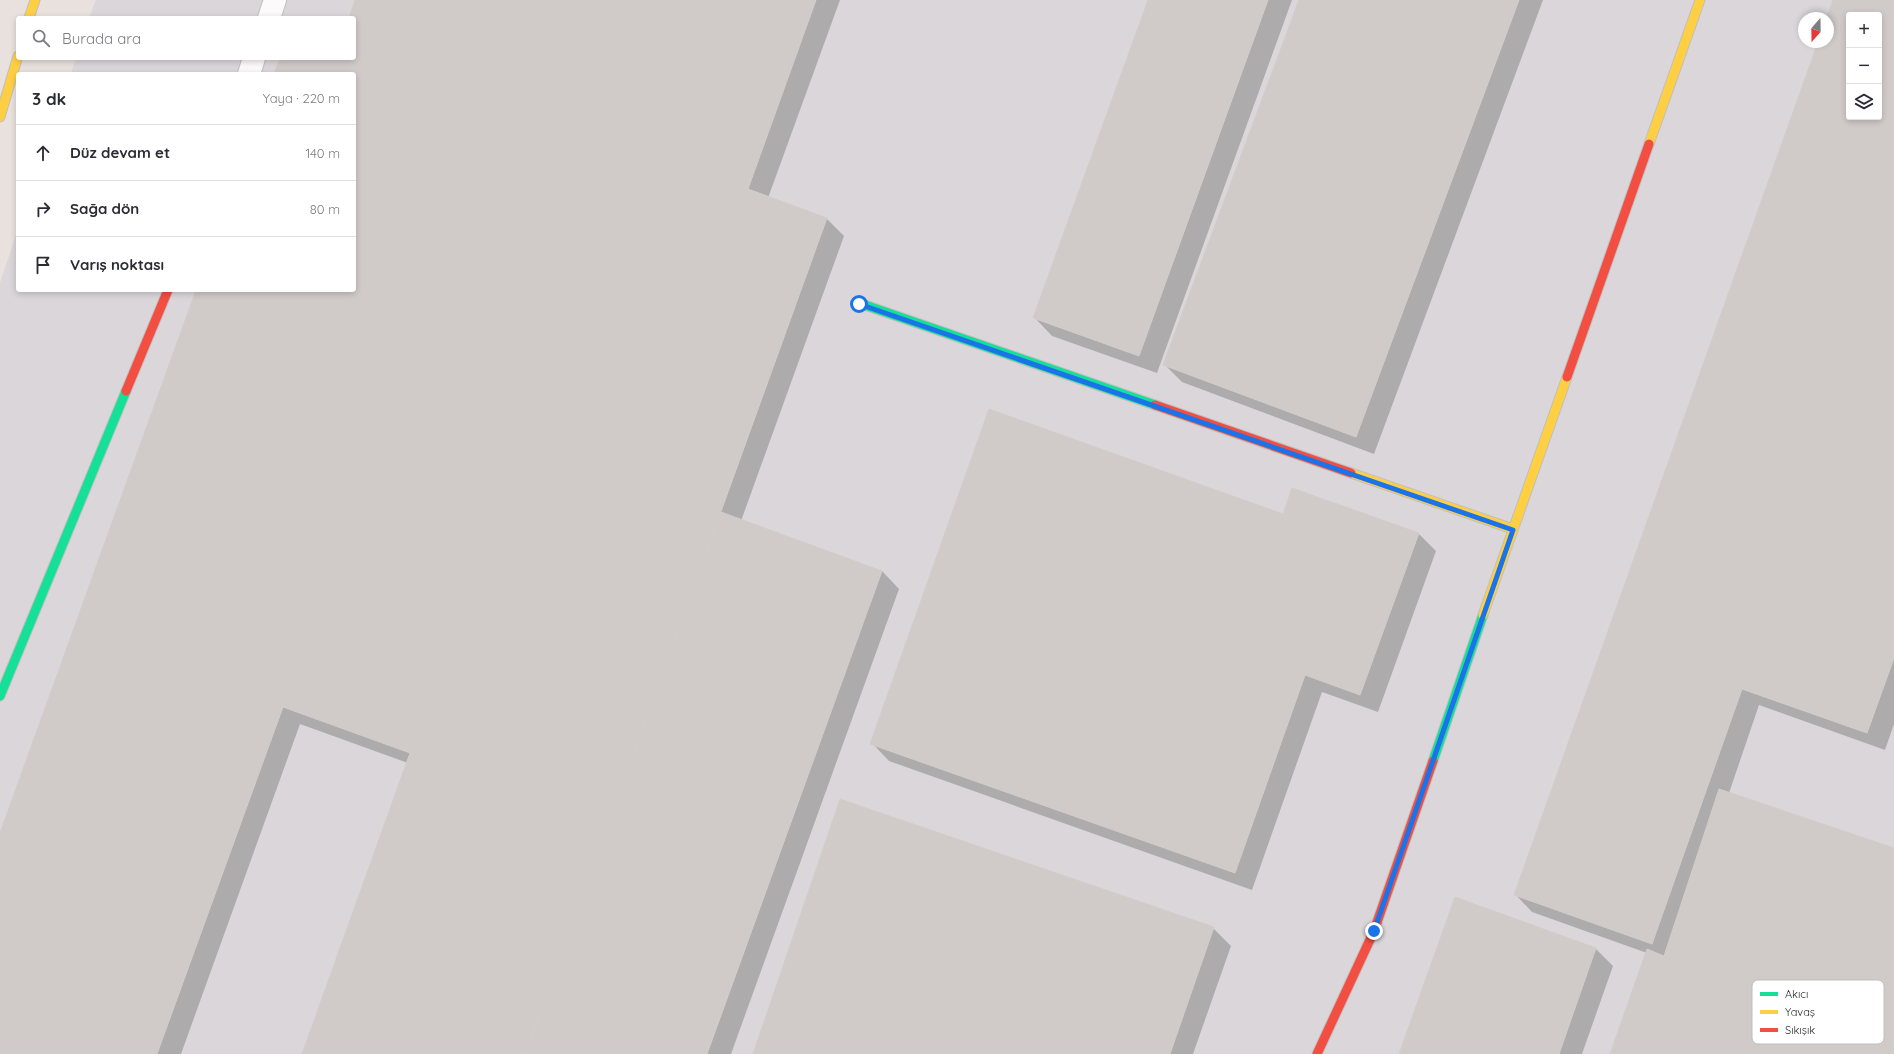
<!DOCTYPE html>
<html lang="tr">
<head>
<meta charset="utf-8">
<style>
	body { margin:0; font-family:Quicksand,sans-serif; background:#f7f7f7; color:#2b2b33 }
	.controls { position:absolute; right:12px; top:12px; display:grid; overflow:hidden; border-radius:4px; box-shadow:0 2px 6px #0003 }
	.controls button { width:36px; height:36px; display:grid; place-items:center; padding:0; border:0; border-bottom:1px solid #e1e1e2; background:#fff; color:#2b2b33; font:20px sans-serif }
	.compass { position:absolute; left:1798px; top:12px; width:36px; height:36px; border-radius:50%; background:#fff; box-shadow:0 2px 6px #0003; rotate:200deg }
	.stop { position:absolute; width:12px; height:12px; margin:-9px; border:3px solid #1a73e8; border-radius:50%; background:#fff }
	.stop.end { background:#1a73e8; border-color:#fff; box-shadow:0 1px 4px #0008 }
	.list { margin:0; padding:0; list-style:none }
	h2 { display:flex; justify-content:space-between; align-items:center; height:52px; margin:0; padding:0 16px; font-size:17px }
	h2 small { font-size:13px; font-weight:400; color:#7c7c81 }
	.list li { display:grid; grid-template-columns:26px 1fr auto; gap:12px; align-items:center; box-sizing:border-box; height:56px; padding:0 16px; border-top:1px solid #e1e1e2 }
	.list b { display:block; font-size:15px; white-space:nowrap }
	.list em { font-size:13px; font-style:normal; color:#7c7c81 }
	.icon { flex:none; width:22px; height:22px; fill:none; stroke:currentColor; stroke-width:2; stroke-linecap:round; stroke-linejoin:round }
	.map { position:relative; flex:none; width:1894px; height:1054px; overflow:hidden }
	.search { position:absolute; background:#fff; box-shadow:0 2px 6px #0003; left:16px; top:16px; width:340px; height:44px; display:flex; align-items:center; gap:10px; box-sizing:border-box; padding:0 14px; border-radius:4px; color:#7c7c81; font-size:15px }
	.panel { position:absolute; background:#fff; box-shadow:0 2px 6px #0003; left:16px; top:72px; width:340px; height:220px; border-radius:4px }
	.map>svg:first-child { display:block }
	.industrial { fill:#dad6d9; fill-rule:evenodd }
	.shadow { fill:#0003; fill-rule:evenodd }
	.building { fill:#d0cbc9; stroke:#d2cdc9; fill-rule:evenodd }
	.lines { fill:none; stroke-linecap:round; stroke-linejoin:round }
	.street-casing { stroke:#c0bfbf; stroke-width:24 }
	.fast-casing { stroke:#c0bfbf; stroke-width:11 }
	.slow-casing { stroke:#c0bfbf; stroke-width:11 }
	.jam-casing { stroke:#c0bfbf; stroke-width:11 }
	.street { stroke:#fcfafa; stroke-width:22 }
	.fast { stroke:#16e098; stroke-width:9 }
	.slow { stroke:#ffcf43; stroke-width:9 }
	.jam { stroke:#f24e42; stroke-width:9 }
	.route { stroke:#1a73e8; stroke-width:5 }
	.key { fill:#fff; stroke:#bebebe; stroke-width:1 }
	.key-label { font-size:11px; fill:#282828 }
</style>
</head>
<body>
<div class="map">
<svg width="1894" height="1054" viewBox="0 0 1894 1054">
	<rect width="100%" height="100%" fill="#e8e1dd"/>
	<path class="industrial" d="M 96,0 L 1894,0 L 1894,1054 L 0,1054 L 0,283 L 18,229 L 18,290 L 354,290 L 354,74 L 71,74 L 76,58 L 354,58 L 354,18 L 89,18 ZM 1849,15 L 1879,15 L 1879,117 L 1849,117 ZM 1804,18 L 1828,18 L 1828,42 L 1804,42 Z"/>
	<path class="shadow" d="M 356,0 L 840,0 L 768,198 L 827,219 L 844,236 L 741,521 L 882,571 L 899,589 L 731,1054 L 303,1054 L 408,763 L 300,724 L 181,1054 L 0,1054 L 0,836 L 197,290 L 354,290 L 354,74 L 275,74 L 281,58 L 354,58 L 354,18 L 350,18 Z
		M 1149,0 L 1292,0 L 1157,373 L 1052,336 L 1035,318 Z
		M 1300,0 L 1543,0 L 1374,454 L 1182,382 L 1165,365 Z
		M 1834,0 L 1894,0 L 1894,724 L 1885,750 L 1759,705 L 1729,793 L 1894,849 L 1894,1054 L 1611,1054 L 1647,953 L 1532,912 L 1515,894 L 1819,42 L 1828,42 L 1827,18 ZM 1849,15 L 1879,15 L 1879,117 L 1849,117 Z
		M 1284,515 L 1418,533 L 1436,551 L 1378,712 L 1322,692 L 1252,890 L 889,761 L 872,743 Z
		M 1213,928 L 1231,946 L 1193,1054 L 754,1054 Z
		M 1596,949 L 1613,966 L 1582,1054 L 1400,1054 Z"/>
	<path class="building" d="M 355,0 L 816,0 L 748,189 L 827,218 L 525,1054 L 302,1054 L 410,753 L 283,707 L 157,1054 L 0,1054 L 0,833 L 196,290 L 354,290 L 354,74 L 274,74 L 280,58 L 354,58 L 354,18 L 349,18 Z
		M 1148,0 L 1268,0 L 1139,356 L 1033,318 Z
		M 1299,0 L 1519,0 L 1356,437 L 1163,365 Z
		M 1833,0 L 1894,0 L 1894,658 L 1867,733 L 1742,689 L 1652,944 L 1514,895 L 1818,42 L 1828,42 L 1828,18 L 1826,18 ZM 1849,15 L 1879,15 L 1879,117 L 1849,117 Z
		M 989,409 L 1283,514 L 1292,488 L 1419,533 L 1360,695 L 1305,675 L 1235,873 L 870,744 Z
		M 721,512 L 882,571 L 707,1054 L 525,1054 Z
		M 1719,789 L 1894,848 L 1894,1054 L 1610,1054 L 1647,949 L 1664,956 Z
		M 840,799 L 1214,927 L 1170,1054 L 753,1054 Z
		M 1455,897 L 1596,948 L 1559,1054 L 1399,1054 Z"/>
	<g class="lines">
		<defs>
			<path id="street" d="M 269,18 L 275,0
				M 249,74 L 254,58"/>
			<path id="fast" d="M 859,303 L 1155,405
				M 0,696 L 126,391
				M 1433,761 L 1483,615"/>
			<path id="slow" d="M 29,18 L 35,0
				M 0,117 L 18,56
				M 1649,144 L 1700,0
				M 1351,473 L 1513,529
				M 1483,615 L 1567,377"/>
			<path id="jam" d="M 1567,377 L 1649,144
				M 126,391 L 168,290
				M 1155,405 L 1351,473
				M 1317,1054 L 1374,931 L 1433,761"/>
		</defs>
		<use href="#street" class="street-casing"/>
		<use href="#fast" class="fast-casing"/>
		<use href="#slow" class="slow-casing"/>
		<use href="#jam" class="jam-casing"/>
		<use href="#street" class="street"/>
		<use href="#fast" class="fast"/>
		<use href="#slow" class="slow"/>
		<use href="#jam" class="jam"/>
	</g>
	<g class="lines">
		<path class="route" d="M 859,304 L 1513,530 L 1374,931"/>
	</g>
	<rect x="1752" y="980" width="132" height="64" rx="6" class="key"/>
	<rect x="1760" y="992" width="18" height="4" fill="#16e098"/>
	<rect x="1760" y="1010" width="18" height="4" fill="#ffcf43"/>
	<rect x="1760" y="1028" width="18" height="4" fill="#f24e42"/>
	<g class="key-label">
		<text x="1785" y="998">Akıcı</text>
		<text x="1785" y="1016">Yavaş</text>
		<text x="1785" y="1034">Sıkışık</text>
	</g>
</svg>
<div class="controls">
<button>+</button>
<button>−</button>
<button><svg class="icon" aria-label="layers" viewBox="0 0 24 24"><path d="M12 4l9 5-9 5-9-5zM3 14l9 5 9-5"/></svg></button>
</div>
<svg class="compass" viewBox="-18 -18 36 36"><path d="M0-13l5 13h-10z" fill="#e53935"/><path d="M0 13l5-13h-10z" fill="#7c7c81"/></svg>
<div class="stop" style="left:859px;top:304px"></div>
<div class="stop end" style="left:1374px;top:931px"></div>
<div class="search"><svg class="icon" aria-label="search" viewBox="0 0 24 24"><circle cx="10" cy="10" r="6"/><path d="M15 15l6 6"/></svg>Burada ara</div>
<section class="panel">
<h2>3 dk<small>Yaya · 220 m</small></h2>
<ul class="list">
<li><svg class="icon" aria-label="ahead" viewBox="0 0 24 24"><path d="M12 20V5M6 11l6-6 6 6"/></svg><div><b>Düz devam et</b></div><em>140 m</em></li>
<li><svg class="icon" aria-label="right" viewBox="0 0 24 24"><path d="M7 20v-9h11M14 6l5 5-5 5"/></svg><div><b>Sağa dön</b></div><em>80 m</em></li>
<li><svg class="icon" aria-label="arrive" viewBox="0 0 24 24"><path d="M6 21V4h12l-3 4 3 4H6"/></svg><div><b>Varış noktası</b></div></li>
</ul>
</section>
</div>
</body>
</html>
